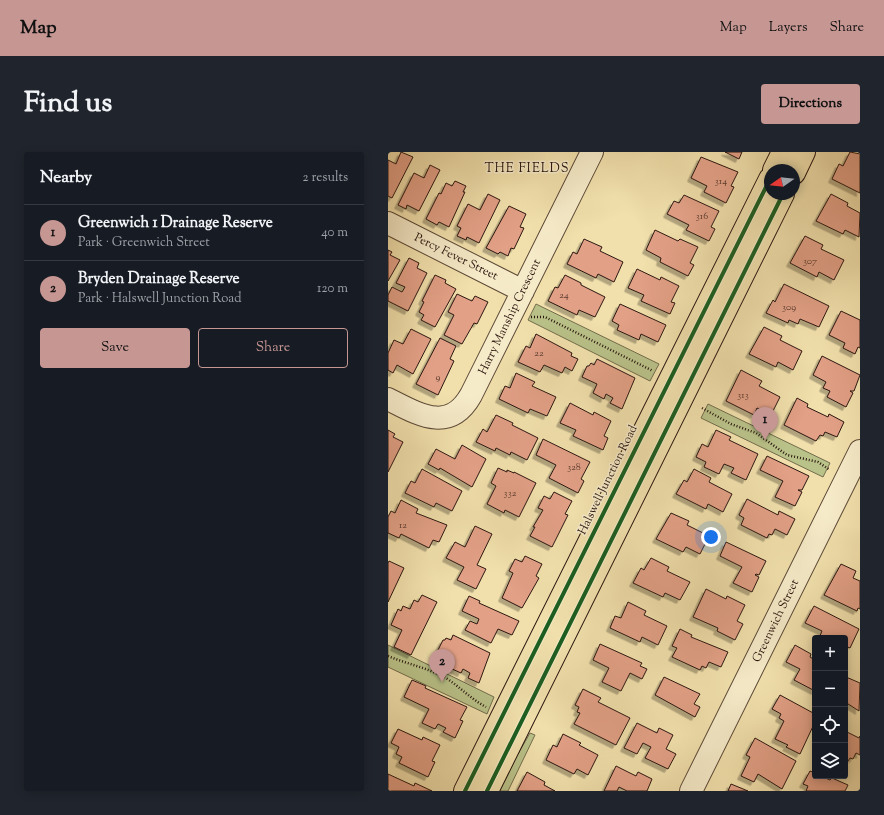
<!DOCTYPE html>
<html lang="en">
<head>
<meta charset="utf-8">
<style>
	body { margin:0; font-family:"Sorts Mill Goudy",serif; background:#20242c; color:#f1f3f6 }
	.controls { position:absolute; right:12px; bottom:12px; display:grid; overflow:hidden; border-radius:4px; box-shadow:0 2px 10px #0003 }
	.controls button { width:36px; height:36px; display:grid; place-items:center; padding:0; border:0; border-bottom:1px solid #363941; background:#171b24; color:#f1f3f6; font:20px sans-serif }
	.compass { position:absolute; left:376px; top:12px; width:36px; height:36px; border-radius:50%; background:#171b24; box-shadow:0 2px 10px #0003; rotate:256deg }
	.you { position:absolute; left:323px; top:385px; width:14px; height:14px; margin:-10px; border:3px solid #fff; border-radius:50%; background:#1a73e8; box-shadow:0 0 0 6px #1a73e833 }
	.badge { display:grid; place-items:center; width:26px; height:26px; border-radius:50%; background:#c59692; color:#111; font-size:13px; font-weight:700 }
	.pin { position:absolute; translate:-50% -33px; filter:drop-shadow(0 1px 2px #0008) }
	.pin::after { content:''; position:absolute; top:21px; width:14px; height:12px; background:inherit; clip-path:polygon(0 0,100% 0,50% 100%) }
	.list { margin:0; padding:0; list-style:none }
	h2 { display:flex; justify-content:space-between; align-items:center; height:52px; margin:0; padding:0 16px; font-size:17px }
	h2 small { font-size:13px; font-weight:400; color:#9ea1a6 }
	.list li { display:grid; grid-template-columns:26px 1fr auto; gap:12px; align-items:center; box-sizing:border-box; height:56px; padding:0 16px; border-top:1px solid #363941 }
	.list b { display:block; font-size:15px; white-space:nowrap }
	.list p { margin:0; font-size:13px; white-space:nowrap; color:#9ea1a6 }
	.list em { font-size:13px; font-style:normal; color:#9ea1a6 }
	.actions { display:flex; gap:8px; padding:12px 16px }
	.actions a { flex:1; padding:9px 0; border:1px solid #c59692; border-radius:4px; text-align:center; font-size:14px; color:#c59692 }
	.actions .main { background:#c59692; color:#111 }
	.icon { flex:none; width:22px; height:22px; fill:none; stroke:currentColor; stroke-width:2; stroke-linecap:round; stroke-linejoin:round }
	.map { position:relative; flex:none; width:472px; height:639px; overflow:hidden; border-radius:4px }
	header { display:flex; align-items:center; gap:24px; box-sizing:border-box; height:56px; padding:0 20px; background:#c59692; color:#111 }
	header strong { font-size:19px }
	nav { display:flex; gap:22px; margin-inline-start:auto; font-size:14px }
	.intro { display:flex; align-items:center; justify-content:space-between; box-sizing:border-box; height:96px; padding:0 24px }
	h1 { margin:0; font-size:28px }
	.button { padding:10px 18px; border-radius:4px; background:#c59692; color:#111; font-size:14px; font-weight:700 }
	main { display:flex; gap:24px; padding:0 24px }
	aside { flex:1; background:#171b24; border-radius:4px; box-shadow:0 2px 10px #0003 }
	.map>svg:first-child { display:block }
	.green { fill:#b9c289; stroke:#726c4c }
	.building { fill:#e2a086; stroke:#2b1710; filter:url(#shadow) }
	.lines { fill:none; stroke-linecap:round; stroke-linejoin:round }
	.minor-casing { stroke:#5c4937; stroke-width:24 }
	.major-casing { stroke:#2b1710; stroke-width:24 }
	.path { stroke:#2b1710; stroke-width:2.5; stroke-dasharray:1 2; stroke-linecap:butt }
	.minor { stroke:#f6ebc9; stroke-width:22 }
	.major { stroke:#f1e0ac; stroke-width:22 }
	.cycleway-casing { stroke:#f6ebc9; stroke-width:6 }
	.cycleway { stroke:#1b5e20; stroke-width:4 }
	.labels { text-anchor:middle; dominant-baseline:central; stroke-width:3; stroke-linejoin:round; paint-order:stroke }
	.number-label { font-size:10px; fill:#59392e }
	.street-label { font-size:12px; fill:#2b1710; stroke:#f6ebc9 }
	.neighbourhood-label { font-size:13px; letter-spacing:1px; fill:#2b1710; stroke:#f6ebc9 }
</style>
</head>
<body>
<header>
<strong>Map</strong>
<nav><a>Map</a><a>Layers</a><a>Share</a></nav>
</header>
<div class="intro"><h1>Find us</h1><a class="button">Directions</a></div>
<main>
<aside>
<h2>Nearby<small>2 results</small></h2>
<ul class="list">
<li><span class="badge">1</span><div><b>Greenwich 1 Drainage Reserve</b><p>Park · Greenwich Street</p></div><em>40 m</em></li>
<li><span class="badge">2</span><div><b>Bryden Drainage Reserve</b><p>Park · Halswell Junction Road</p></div><em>120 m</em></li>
</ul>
<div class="actions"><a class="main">Save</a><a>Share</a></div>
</aside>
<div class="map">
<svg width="472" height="639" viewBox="0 0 472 639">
	<defs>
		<filter id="shadow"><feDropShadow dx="-3.5" dy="3.5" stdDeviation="0" flood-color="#0004"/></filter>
	</defs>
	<rect width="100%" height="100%" fill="#f1e0ac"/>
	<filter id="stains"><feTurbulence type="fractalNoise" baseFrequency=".005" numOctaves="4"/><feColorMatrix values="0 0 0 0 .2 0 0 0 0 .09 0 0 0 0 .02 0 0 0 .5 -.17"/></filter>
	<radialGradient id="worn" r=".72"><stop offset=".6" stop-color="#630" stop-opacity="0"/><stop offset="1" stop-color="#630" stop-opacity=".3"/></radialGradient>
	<path class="green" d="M 148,152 L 271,212 L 262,229 L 140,168 Z
		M 320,252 L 442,311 L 435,325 L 313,266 Z
		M 0,493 L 106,545 L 99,562 L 0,515 Z
		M 142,581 L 147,583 L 120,639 L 107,639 L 123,608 L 130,602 Z"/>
	<path class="building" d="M 13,0 L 25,5 L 4,46 L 0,44 L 0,8 L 8,12 Z
		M 337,0 L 354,0 L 351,7 Z
		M 462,0 L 472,2 L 472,41 L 444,27 L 451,12 L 455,14 Z
		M 313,5 L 350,20 L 343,34 L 346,35 L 338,51 L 316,40 L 319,34 L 303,26 Z
		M 42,13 L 52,18 L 31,59 L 19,53 L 18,57 L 10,53 L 26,21 L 36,26 Z
		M 67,29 L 78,34 L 75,40 L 77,40 L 61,75 L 51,70 L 49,73 L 38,67 L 51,41 L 53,42 L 58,31 L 64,34 Z
		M 100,42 L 112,48 L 91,91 L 79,85 L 78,88 L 69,84 L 73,76 L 69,74 L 80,52 L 92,58 Z
		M 443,42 L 460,51 L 459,54 L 472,61 L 471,85 L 457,78 L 455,82 L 428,69 Z
		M 296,43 L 331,59 L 323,75 L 327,77 L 321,89 L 298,78 L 301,73 L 279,62 L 286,49 L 291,51 Z
		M 121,54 L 138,62 L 132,75 L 136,76 L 126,97 L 123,96 L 120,104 L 112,100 L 110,102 L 98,96 Z
		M 267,78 L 290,89 L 292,87 L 310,95 L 302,111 L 306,113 L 300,124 L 272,110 L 273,106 L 258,98 Z
		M 417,84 L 435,93 L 433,97 L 456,108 L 446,128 L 431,120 L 429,125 L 402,111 Z
		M 196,87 L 214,95 L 212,99 L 235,110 L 226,130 L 210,122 L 208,126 L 179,112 L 185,100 L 189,102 Z
		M 0,98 L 4,100 L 2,103 L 12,108 L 0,129 Z
		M 21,106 L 31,111 L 29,116 L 39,121 L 20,159 L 0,149 L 0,143 L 4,135 L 14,140 L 17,135 L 8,131 Z
		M 249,117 L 272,128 L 273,125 L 291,134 L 283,150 L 287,151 L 282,162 L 253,149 L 256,143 L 240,136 Z
		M 47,123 L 58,128 L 57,131 L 68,137 L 47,175 L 33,168 L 36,163 L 31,160 L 36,150 L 34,149 Z
		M 177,123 L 193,131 L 193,133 L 217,145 L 207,165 L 191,158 L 189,163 L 160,149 L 167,135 L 170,136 Z
		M 396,132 L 441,154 L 431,175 L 412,167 L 410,172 L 401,168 L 400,171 L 378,161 L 385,148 L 387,150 Z
		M 69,142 L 84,149 L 87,144 L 100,150 L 89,172 L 86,171 L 74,192 L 56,183 L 66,163 L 60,160 Z
		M 232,152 L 278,173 L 270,190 L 253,182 L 251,188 L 229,178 L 231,173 L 224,169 Z
		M 453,159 L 472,168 L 472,196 L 470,195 L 467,202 L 455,196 L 457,191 L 441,183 Z
		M 376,175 L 394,184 L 392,188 L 414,199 L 405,218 L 390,210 L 388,215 L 361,202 Z
		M 23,177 L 43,187 L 25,222 L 9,213 L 5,221 L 0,218 L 0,201 L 6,188 L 15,192 Z
		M 148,182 L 184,201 L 183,204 L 190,207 L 184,219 L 177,215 L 174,221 L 156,213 L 152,220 L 130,210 L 138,194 L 142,196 Z
		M 52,186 L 68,194 L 62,207 L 66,209 L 50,243 L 28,232 Z
		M 434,204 L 472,223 L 466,239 L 462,239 L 465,241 L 458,255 L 439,245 L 442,239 L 435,236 L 438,230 L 425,223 Z
		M 209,207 L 247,226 L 234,257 L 222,251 L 225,246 L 218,242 L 216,247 L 205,241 L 209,232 L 194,225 L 199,214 L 201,214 L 203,211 L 206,213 Z
		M 353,218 L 374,229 L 371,234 L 392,245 L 383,263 L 369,256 L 366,263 L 338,249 Z
		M 128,221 L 147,230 L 144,234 L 168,245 L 159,264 L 142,257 L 140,261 L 111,247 L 117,234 L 122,236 Z
		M 409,246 L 420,252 L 419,255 L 440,265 L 441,262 L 456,270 L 449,285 L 437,280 L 435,284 L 432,283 L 428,289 L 396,273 Z
		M 182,251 L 205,263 L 206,260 L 223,269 L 216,284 L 220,286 L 215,298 L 185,284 L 188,278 L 172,271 Z
		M 108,263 L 125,271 L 124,273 L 150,286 L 139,308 L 123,300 L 122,303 L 108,296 L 107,299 L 88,290 L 95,277 L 99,280 Z
		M 0,278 L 7,282 L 5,285 L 15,290 L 0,320 Z
		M 328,278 L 343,285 L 341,288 L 370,302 L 358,328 L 343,321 L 346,316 L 336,312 L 331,322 L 316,315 L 318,310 L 308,305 L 314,292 L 320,295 Z
		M 155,287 L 202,310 L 193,327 L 196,329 L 190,341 L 161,326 L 168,313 L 148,303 Z
		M 74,293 L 98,307 L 84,335 L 52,316 L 51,318 L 40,312 L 48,297 L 67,307 Z
		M 379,304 L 421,324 L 414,338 L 410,338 L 414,340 L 407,354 L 387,345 L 395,329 L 372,318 Z
		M 110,316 L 119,320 L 119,318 L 126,321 L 126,320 L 148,331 L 131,365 L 117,358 L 116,361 L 99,352 L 108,334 L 103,331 Z
		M 34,317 L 74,339 L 64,359 L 48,351 L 46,355 L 17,341 L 23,329 L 27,331 Z
		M 306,317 L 323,326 L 321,330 L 344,342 L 335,360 L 320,352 L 318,357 L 288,342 L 296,328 L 299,330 Z
		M 166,340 L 184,349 L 177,362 L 180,363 L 164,395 L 142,384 L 147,375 L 145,375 L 155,358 L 150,356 L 156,344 L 162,347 Z
		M 359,347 L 390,363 L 391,359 L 407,367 L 399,383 L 387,377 L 384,383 L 381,382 L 379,386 L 353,373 L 356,366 L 351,363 Z
		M 13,348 L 30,357 L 28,361 L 59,373 L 51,390 L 45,388 L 41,396 L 13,382 L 11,386 L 0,381 L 0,365 L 3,359 L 7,361 Z
		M 283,361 L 301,369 L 299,373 L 321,384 L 312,402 L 298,395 L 295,400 L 268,387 Z
		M 87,374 L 104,382 L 89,413 L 98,417 L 88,437 L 69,428 L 76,415 L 58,406 L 67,390 L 77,395 Z
		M 338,390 L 378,409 L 371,423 L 368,422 L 367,423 L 371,425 L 364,440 L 345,431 L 354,415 L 332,404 Z
		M 137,404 L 154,412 L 148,424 L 151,426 L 134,456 L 114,446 L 125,421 L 121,419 L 127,407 L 134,410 Z
		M 263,406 L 281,415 L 279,419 L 302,430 L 292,448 L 277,441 L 275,445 L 245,431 L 253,416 L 256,418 Z
		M 1,409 L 16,416 L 0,450 L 0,411 Z
		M 453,412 L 468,419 L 465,426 L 472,429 L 472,457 L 470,456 L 469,459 L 436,443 Z
		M 318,437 L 338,447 L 339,444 L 357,453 L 349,469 L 355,472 L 347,488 L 329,479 L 330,476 L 305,465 Z
		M 34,443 L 49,450 L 23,503 L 6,495 L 14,478 L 3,473 L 10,457 L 13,459 L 15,454 L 22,457 L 26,448 L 30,450 Z
		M 81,444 L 92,449 L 91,451 L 131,469 L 124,483 L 110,477 L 103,491 L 77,478 L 82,469 L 89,472 L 91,467 L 74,459 Z
		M 240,450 L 258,459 L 256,463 L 279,474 L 270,493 L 254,485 L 252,490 L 222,476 L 227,464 L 233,466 Z
		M 426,454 L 471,477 L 462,496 L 457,494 L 457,486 L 431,486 L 434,479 L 417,471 Z
		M 292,477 L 304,483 L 303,485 L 340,500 L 333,515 L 321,510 L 318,516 L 314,514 L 312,518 L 284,505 L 289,496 L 284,494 Z
		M 65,483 L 102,501 L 91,531 L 80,526 L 82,521 L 75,517 L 73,521 L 62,516 L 66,508 L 49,500 L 55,488 L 57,488 L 58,486 L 63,488 Z
		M 212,492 L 254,511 L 252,514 L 259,517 L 254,527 L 242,521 L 233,539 L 214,530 L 221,516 L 205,508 Z
		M 407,493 L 423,502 L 422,505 L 427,508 L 427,539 L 406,528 L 412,517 L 398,510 Z
		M 276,525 L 312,542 L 306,552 L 312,555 L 307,565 L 267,543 Z
		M 458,525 L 472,531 L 471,559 L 457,550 Z
		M 24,528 L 38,534 L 37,536 L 79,555 L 72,568 L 75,569 L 67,586 L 55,580 L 58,576 L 50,572 L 47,577 L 34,571 L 41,557 L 16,545 Z
		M 195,537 L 213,546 L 210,550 L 242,566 L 228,593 L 186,572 L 192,561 L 189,560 L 191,555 L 187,553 Z
		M 392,543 L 427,562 L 427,570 L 412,602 L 398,595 L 400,593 L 387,587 L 396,569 L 391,566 L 393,562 L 384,557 Z
		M 249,571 L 269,581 L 271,576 L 285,583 L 278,597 L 288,602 L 280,617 L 257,606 L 263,595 L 255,591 L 249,602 L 236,596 Z
		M 10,577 L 34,588 L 35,585 L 52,593 L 44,609 L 47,610 L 40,625 L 11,611 L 14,605 L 8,602 L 11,595 L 3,591 Z
		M 457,579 L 471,586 L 472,584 L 472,603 L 468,601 L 465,607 L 462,606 L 460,609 L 457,607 Z
		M 175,582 L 193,591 L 191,593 L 210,603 L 200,623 L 189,617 L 186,622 L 158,608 L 165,593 L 169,595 Z
		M 367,586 L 408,609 L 394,637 L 370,622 L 366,630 L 353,624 L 362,605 L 358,603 Z
		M 228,614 L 248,624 L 250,620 L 264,627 L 259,639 L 239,639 L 231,635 L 229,639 L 216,639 Z
		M 422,619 L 427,621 L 427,624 L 433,624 L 442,628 L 444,626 L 460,633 L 457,639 L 418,639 L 420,634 L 415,632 Z
		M 139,620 L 157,630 L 156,633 L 167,639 L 129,639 Z
		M 0,622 L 26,634 L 27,631 L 44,639 L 0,639 Z
		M 343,632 L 360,639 L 340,639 Z"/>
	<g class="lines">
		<defs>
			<path id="minor" d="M 0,71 L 135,139
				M 0,247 C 30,262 61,282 83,243 L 204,0
				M 303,639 L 472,299"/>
			<path id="major" d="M 386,18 L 395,0
				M 406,21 L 416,0
				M 77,639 L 382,27
				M 99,639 L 395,42"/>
		</defs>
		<use href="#minor" class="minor-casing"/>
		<use href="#major" class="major-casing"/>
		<path class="path" d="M 143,165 L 157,165 L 265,219
			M 314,256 L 343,272 L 368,281 L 399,303 L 430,310 L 442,318
			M 0,504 C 19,512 40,516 58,526 C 72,535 83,547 98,555"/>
		<use href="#minor" class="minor"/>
		<use href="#major" class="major"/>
		<defs>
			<path id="cycleway" d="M 77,639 L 382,27
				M 99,639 L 395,42"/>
		</defs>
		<use href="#cycleway" class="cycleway-casing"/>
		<use href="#cycleway" class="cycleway"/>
	</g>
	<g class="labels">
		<g class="number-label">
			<text x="333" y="29">314</text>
			<text x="314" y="64">316</text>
			<text x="422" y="109">307</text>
			<text x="176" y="143">24</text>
			<text x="401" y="155">309</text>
			<text x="151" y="201">22</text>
			<text x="50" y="225">9</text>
			<text x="355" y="243">313</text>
			<text x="186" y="315">328</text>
			<text x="122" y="341">332</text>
			<text x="15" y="373">12</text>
		</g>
		<g class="street-label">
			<text transform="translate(68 105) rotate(26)">Percy Fever Street</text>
			<text transform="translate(122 165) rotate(-64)">Harry Manship Crescent</text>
			<text transform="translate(220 328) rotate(-64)">Halswell Junction Road</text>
			<text transform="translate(388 469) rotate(-64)">Greenwich Street</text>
		</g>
		<g class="neighbourhood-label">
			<text x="139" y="17">THE FIELDS</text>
		</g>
	</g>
	<rect width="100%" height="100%" filter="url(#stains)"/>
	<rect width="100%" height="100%" fill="url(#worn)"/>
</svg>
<div class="controls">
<button>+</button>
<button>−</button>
<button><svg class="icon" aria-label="locate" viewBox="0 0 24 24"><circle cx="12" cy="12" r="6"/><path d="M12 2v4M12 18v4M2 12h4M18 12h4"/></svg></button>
<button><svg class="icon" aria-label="layers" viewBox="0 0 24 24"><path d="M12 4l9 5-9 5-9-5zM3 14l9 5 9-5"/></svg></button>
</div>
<svg class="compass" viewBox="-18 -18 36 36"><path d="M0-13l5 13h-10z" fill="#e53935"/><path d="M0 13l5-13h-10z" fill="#9ea1a6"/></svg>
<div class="you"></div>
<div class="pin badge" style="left:377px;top:288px">1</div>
<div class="pin badge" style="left:54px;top:530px">2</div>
</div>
</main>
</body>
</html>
